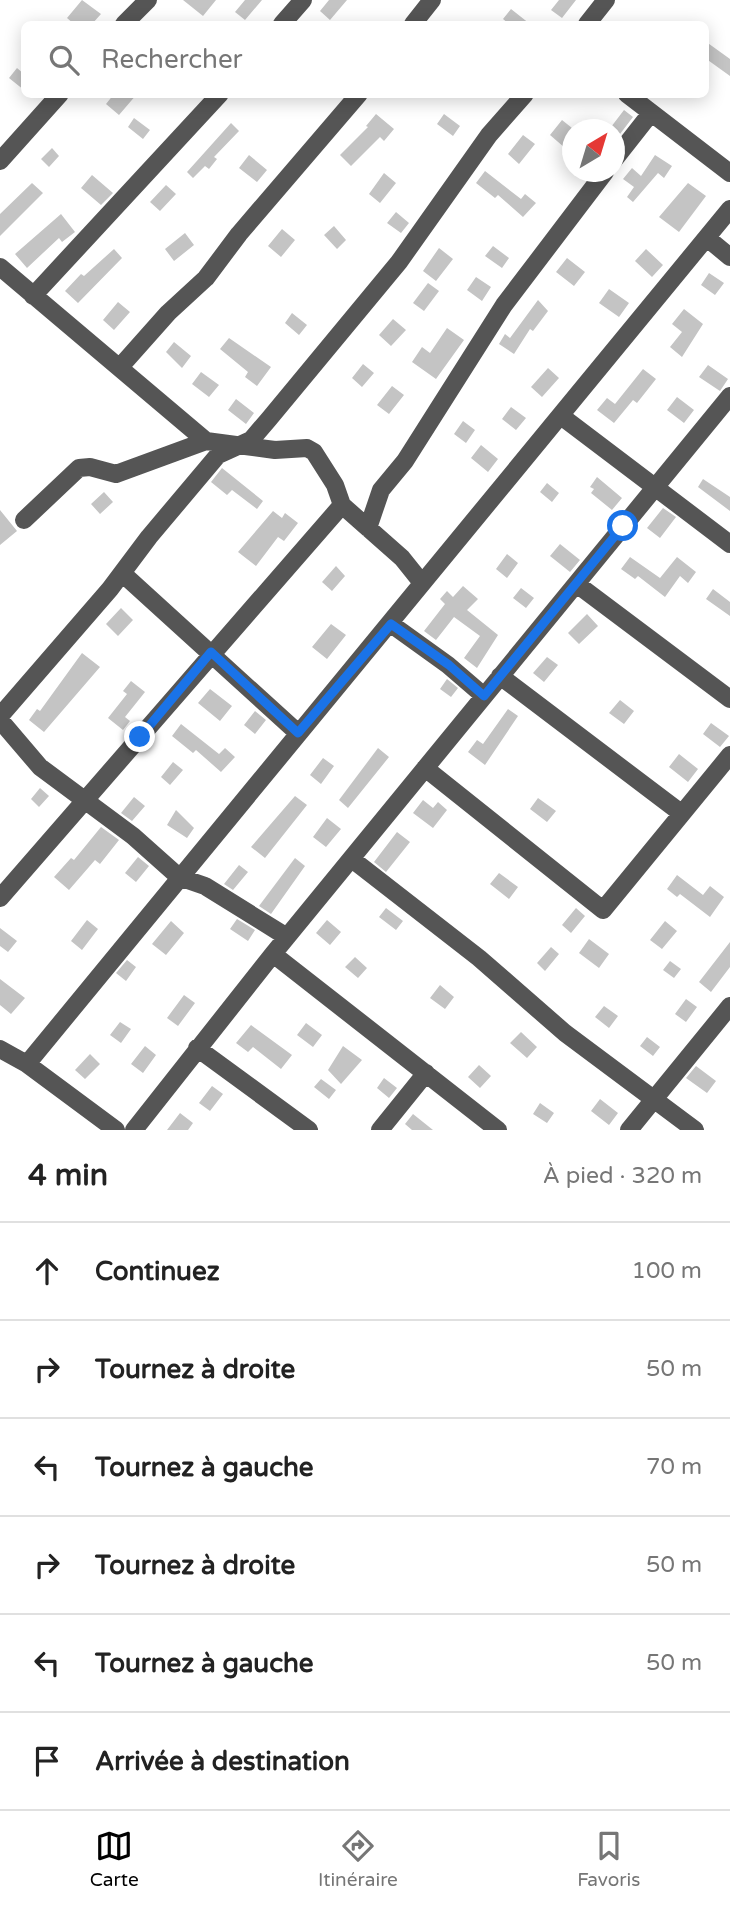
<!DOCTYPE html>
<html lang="fr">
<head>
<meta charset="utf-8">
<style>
	body { margin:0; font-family:"Varela Round",sans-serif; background:#f2f2f2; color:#222 }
	.compass { position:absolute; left:562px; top:119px; width:63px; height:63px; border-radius:50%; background:#fff; box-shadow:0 4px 18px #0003; rotate:38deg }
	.stop { position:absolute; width:21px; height:21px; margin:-16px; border:5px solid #1a73e8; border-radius:50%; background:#fff }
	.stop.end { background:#1a73e8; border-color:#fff; box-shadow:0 2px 7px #0008 }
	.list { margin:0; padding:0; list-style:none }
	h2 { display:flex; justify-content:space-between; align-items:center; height:91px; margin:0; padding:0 28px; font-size:30px }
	h2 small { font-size:23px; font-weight:400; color:#767676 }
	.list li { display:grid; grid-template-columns:46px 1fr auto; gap:21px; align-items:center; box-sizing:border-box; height:98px; padding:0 28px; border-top:2px solid #e0e0e0 }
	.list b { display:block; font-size:26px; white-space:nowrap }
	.list em { font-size:23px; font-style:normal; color:#767676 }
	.icon { flex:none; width:38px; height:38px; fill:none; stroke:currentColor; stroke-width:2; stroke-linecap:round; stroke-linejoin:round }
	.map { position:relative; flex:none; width:730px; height:1130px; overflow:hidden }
	.search { position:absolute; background:#fff; box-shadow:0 4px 18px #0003; left:21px; right:21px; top:21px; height:77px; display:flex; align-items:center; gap:18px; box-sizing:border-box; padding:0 24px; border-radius:10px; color:#767676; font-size:26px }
	.sheet { height:679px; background:#fff }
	nav { display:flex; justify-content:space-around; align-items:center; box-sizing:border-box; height:98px; border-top:2px solid #e0e0e0; background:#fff; font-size:19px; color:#767676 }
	nav a { display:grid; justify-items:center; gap:4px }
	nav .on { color:#000 }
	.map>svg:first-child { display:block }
	.building { fill:#c4c4c4 }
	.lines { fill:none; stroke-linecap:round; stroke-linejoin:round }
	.minor { stroke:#555; stroke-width:18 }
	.route { stroke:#1a73e8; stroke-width:9 }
</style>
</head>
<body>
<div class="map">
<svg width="730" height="1130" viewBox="0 0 730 1130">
	<rect width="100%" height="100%" fill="#fff"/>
	<path class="building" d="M 82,0 L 101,14 L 92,24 L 74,24 L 67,18 Z
		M 183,0 L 216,0 L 203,16 Z
		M 245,0 L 262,0 L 245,20 L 235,12 Z
		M 329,0 L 347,0 L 330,20 L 320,11 Z
		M 559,0 L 576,0 L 562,18 L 551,10 Z
		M 511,9 L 530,24 L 509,24 L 503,19 Z
		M 705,41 L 730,59 L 730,76 L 705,58 Z
		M 17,68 L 24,74 L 24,90 L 9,78 Z
		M 114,94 L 137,94 L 119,115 L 106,104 Z
		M 624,110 L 633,117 L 620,134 L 611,127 Z
		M 376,114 L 394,129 L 384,141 L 380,137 L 351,166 L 340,155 L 368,127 L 366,126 Z
		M 444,114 L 460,126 L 453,136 L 437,124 Z
		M 134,118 L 150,130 L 143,139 L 128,127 Z
		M 562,120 L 572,128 L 572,154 L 550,135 Z
		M 231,123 L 239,131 L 214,157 L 217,159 L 209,169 L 205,166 L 193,178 L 187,172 Z
		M 523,135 L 535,144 L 519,164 L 508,154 Z
		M 52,148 L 59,156 L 49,167 L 41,159 Z
		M 249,155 L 267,170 L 257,182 L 239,168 Z
		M 655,155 L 672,166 L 664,178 L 658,173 L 633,202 L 627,197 L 634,187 L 623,179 L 632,168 L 641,176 Z
		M 485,171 L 521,199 L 525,194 L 536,203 L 523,217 L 498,195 L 495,198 L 476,183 Z
		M 384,173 L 396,183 L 380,203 L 369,194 Z
		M 92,175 L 113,193 L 101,205 L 81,188 Z
		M 32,183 L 43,193 L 0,236 L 0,214 Z
		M 688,183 L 706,196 L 679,232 L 659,217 Z
		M 166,185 L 176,194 L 160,211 L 150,202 Z
		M 396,212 L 409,223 L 401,233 L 387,223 Z
		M 61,214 L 75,232 L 62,242 L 59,238 L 27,268 L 15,254 Z
		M 334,226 L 346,240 L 337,249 L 324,235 Z
		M 282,229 L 295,240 L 281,257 L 268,246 Z
		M 185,233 L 194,245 L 174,261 L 165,249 Z
		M 493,246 L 509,258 L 502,268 L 485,256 Z
		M 439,248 L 453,259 L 436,281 L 423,271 Z
		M 114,249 L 122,258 L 78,303 L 65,291 L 81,274 L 84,276 Z
		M 646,249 L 663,265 L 652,277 L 635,261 Z
		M 567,258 L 585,272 L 574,286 L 556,272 Z
		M 709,273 L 724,283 L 715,295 L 701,285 Z
		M 476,277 L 491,287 L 482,301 L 467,290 Z
		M 428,283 L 439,291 L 424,311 L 413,303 Z
		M 609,289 L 629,303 L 619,317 L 599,303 Z
		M 538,300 L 548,311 L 533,331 L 530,329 L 514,354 L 499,344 L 505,334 L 510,338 Z
		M 118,302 L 130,312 L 114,330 L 103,320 Z
		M 684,309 L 703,324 L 682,357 L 670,347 L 682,332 L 672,324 Z
		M 292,313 L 307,325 L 299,335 L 285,323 Z
		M 393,319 L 406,330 L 391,346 L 379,335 Z
		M 447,328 L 464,340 L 436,379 L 412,362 L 422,347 L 430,353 Z
		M 229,338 L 271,367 L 257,386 L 245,377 L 248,372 L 220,349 Z
		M 174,342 L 191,356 L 182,368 L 166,352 Z
		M 363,364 L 374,373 L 362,387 L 352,378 Z
		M 708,365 L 728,379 L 720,391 L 699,377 Z
		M 548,368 L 559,378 L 542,397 L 531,387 Z
		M 643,369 L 656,379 L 637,403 L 633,400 L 614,423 L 597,410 L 607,398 L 615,404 Z
		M 201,372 L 219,385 L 209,397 L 192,384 Z
		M 392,386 L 404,395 L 389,414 L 377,405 Z
		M 677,397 L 694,410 L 684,423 L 667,410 Z
		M 236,399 L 254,413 L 246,424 L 228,410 Z
		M 511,407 L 526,418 L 516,430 L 502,419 Z
		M 463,421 L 475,430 L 466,443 L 454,434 Z
		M 481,445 L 498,459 L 488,472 L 471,458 Z
		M 222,468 L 263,501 L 257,509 L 232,490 L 227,495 L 211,482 Z
		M 597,477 L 622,498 L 612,510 L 591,493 L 594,489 L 590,487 Z
		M 703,479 L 730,497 L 730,511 L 698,487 Z
		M 547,483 L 559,493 L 552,502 L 540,492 Z
		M 104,492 L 113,502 L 100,514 L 91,504 Z
		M 663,508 L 676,517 L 660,538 L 647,528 Z
		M 0,510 L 17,531 L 0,545 Z
		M 273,511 L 282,518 L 285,513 L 298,523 L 284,541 L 278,537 L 256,566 L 238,552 Z
		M 560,544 L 580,560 L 570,572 L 550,556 Z
		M 507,554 L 518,563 L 507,578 L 496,569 Z
		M 630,557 L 660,578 L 677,557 L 696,572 L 688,583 L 680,576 L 665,597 L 638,576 L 635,579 L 621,569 Z
		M 336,566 L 345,576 L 332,591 L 322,582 Z
		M 463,586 L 478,599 L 467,610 L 498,635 L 477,668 L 464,658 L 480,636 L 454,617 L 436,640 L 424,631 L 445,604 L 440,599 L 447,591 L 453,597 Z
		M 521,588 L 534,598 L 526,608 L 513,598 Z
		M 713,589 L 730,602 L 730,616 L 706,599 Z
		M 121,608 L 133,620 L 118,636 L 106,624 Z
		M 587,614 L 598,626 L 579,644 L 568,633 Z
		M 331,624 L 346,635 L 327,659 L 312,647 Z
		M 82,653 L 100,667 L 44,732 L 29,720 L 37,709 L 40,711 Z
		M 547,657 L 558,665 L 544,682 L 533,673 Z
		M 447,679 L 458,688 L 451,697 L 440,689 Z
		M 131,681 L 145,692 L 125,717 L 130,721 L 123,730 L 108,718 L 127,694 L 123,691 Z
		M 210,689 L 232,706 L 220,721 L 198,703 Z
		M 620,700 L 634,711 L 624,724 L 609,713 Z
		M 508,709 L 518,716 L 485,765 L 468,752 L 477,740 L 483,744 Z
		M 255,711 L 266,720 L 255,734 L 244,725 Z
		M 711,723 L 729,736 L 720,747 L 703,734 Z
		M 181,724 L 219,754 L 225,748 L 235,757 L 221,772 L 196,750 L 193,753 L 172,736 Z
		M 378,748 L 389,757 L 348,808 L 339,800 Z
		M 679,754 L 698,769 L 688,782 L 669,767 Z
		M 323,758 L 334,766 L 321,784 L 310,775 Z
		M 173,762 L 183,770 L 170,785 L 161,777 Z
		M 40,788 L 49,796 L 39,807 L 31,799 Z
		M 295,796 L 307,805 L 265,858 L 251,847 Z
		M 134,797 L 145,806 L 132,821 L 121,813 Z
		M 538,798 L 556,811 L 547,822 L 530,809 Z
		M 423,800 L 433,808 L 438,802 L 447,810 L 433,828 L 413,813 Z
		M 176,810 L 194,828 L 187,838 L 167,825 Z
		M 327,818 L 341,829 L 326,847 L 313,837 Z
		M 101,827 L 119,840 L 100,864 L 95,860 L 69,890 L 54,877 L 71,858 L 74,860 Z
		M 397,832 L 410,842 L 386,872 L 374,862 Z
		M 138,857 L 149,866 L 136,882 L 125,873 Z
		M 295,858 L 305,866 L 271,914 L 259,906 Z
		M 239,865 L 248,872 L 233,890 L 224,884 Z
		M 499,873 L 518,887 L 509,899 L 490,884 Z
		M 677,875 L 703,895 L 710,886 L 724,897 L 710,917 L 680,894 L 677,897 L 667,889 Z
		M 386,908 L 403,921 L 396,930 L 379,917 Z
		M 576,908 L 585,916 L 571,933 L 562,925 Z
		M 237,919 L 255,930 L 248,941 L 230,929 Z
		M 87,920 L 98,929 L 82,950 L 71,941 Z
		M 327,920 L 341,932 L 330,945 L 316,933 Z
		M 171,921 L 184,933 L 166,955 L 152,944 Z
		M 665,921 L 677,931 L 662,949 L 650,940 Z
		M 0,928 L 17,941 L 8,952 L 0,946 Z
		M 589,939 L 609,954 L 599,968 L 579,953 Z
		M 730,942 L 730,967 L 711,992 L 699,982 Z
		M 551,947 L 559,954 L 545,971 L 537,963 Z
		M 355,957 L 367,968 L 358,978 L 345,967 Z
		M 127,960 L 136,967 L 126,981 L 116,973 Z
		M 670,961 L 681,969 L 674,978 L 663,970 Z
		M 0,979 L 25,998 L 11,1014 L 0,1005 Z
		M 440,985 L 454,997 L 445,1009 L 430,998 Z
		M 184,995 L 195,1003 L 178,1026 L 167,1018 Z
		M 686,999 L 697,1007 L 686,1022 L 675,1014 Z
		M 604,1006 L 618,1016 L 609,1028 L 595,1017 Z
		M 120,1022 L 131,1029 L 121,1043 L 110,1035 Z
		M 306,1023 L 322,1035 L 313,1047 L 297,1035 Z
		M 251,1025 L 292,1055 L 281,1069 L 253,1047 L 248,1052 L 236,1043 Z
		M 521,1032 L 537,1047 L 527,1058 L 510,1043 Z
		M 647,1037 L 660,1047 L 653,1056 L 640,1046 Z
		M 145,1046 L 156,1055 L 143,1073 L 131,1064 Z
		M 343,1046 L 362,1060 L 341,1084 L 328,1070 Z
		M 90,1054 L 100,1064 L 85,1079 L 75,1070 Z
		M 479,1065 L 491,1076 L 480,1088 L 468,1077 Z
		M 696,1066 L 716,1081 L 707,1093 L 686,1078 Z
		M 384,1078 L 397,1088 L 389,1098 L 377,1088 Z
		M 321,1079 L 336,1090 L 329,1099 L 314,1087 Z
		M 212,1086 L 223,1094 L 210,1111 L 199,1103 Z
		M 600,1099 L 618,1113 L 609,1125 L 591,1111 Z
		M 540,1103 L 554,1113 L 547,1123 L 533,1114 Z
		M 180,1113 L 193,1123 L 188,1130 L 167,1130 Z
		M 413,1114 L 433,1130 L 412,1130 L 405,1124 Z"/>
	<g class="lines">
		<path class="minor" d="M 124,24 L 148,0
			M 282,24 L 303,0
			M 413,24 L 432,0
			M 587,24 L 606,0
			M 627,94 L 730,173
			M 614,160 L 651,113
			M 0,161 L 60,94
			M 707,238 L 730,257
			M 0,267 L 206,441 L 275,450 L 307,448 L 314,452 L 335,485 L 342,505 L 402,558 L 422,583
			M 33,296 L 220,94
			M 120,367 L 168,313 L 206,278 L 239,234 L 359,94
			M 561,416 L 730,544
			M 24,520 L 79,468 L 90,467 L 116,474 L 206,441
			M 368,528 L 381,490 L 405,461 L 504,305 L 605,172
			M 122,573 L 298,733
			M 578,585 L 730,699
			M 391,624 L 448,665 L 484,696
			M 500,676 L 681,813
			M 0,716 L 110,589 L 149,537 L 218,455 L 251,440 L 269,419 L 399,262 L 489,135 L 525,94
			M 0,720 L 40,767 L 133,836 L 179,877 L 205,886 L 287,937
			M 425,768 L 603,910 L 730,755
			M 353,860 L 479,958 L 565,1033 L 695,1130
			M 0,898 L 342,505
			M 273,954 L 498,1130
			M 197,1048 L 309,1130
			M 0,1049 L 27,1064 L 116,1130
			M 27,1064 L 730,209
			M 134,1130 L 273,954 L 730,396
			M 380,1130 L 426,1073
			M 629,1130 L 730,1006"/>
	</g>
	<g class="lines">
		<path class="route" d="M 140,737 L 211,652 L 298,733 L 391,624 L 449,665 L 484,696 L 623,526"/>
	</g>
</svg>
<svg class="compass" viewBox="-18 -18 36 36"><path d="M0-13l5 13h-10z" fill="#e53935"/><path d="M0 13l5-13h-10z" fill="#767676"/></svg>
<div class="stop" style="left:623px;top:526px"></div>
<div class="stop end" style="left:140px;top:737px"></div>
<div class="search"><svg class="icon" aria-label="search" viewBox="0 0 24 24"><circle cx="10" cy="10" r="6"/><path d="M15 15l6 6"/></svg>Rechercher</div>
</div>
<section class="sheet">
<h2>4 min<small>À pied · 320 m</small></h2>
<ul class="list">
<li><svg class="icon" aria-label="ahead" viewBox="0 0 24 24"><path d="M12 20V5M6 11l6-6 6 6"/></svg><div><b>Continuez</b></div><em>100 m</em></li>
<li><svg class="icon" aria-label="right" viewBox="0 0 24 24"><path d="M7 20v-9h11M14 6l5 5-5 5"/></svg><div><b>Tournez à droite</b></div><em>50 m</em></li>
<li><svg class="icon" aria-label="left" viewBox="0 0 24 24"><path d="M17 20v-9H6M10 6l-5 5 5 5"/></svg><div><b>Tournez à gauche</b></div><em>70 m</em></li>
<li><svg class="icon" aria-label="right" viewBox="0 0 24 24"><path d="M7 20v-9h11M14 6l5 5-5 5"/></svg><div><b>Tournez à droite</b></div><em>50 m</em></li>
<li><svg class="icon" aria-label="left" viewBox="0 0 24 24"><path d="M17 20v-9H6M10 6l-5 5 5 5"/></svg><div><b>Tournez à gauche</b></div><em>50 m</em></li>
<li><svg class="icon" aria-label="arrive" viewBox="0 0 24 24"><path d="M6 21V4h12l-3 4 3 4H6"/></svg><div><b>Arrivée à destination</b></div></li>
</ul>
</section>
<nav>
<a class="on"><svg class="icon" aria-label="map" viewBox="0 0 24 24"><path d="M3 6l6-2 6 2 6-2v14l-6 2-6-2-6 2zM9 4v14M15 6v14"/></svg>Carte</a>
<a><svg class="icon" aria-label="directions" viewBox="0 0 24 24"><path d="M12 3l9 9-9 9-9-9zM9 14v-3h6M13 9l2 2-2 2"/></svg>Itinéraire</a>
<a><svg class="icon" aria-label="saved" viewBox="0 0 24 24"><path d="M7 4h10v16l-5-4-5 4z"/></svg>Favoris</a>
</nav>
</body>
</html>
